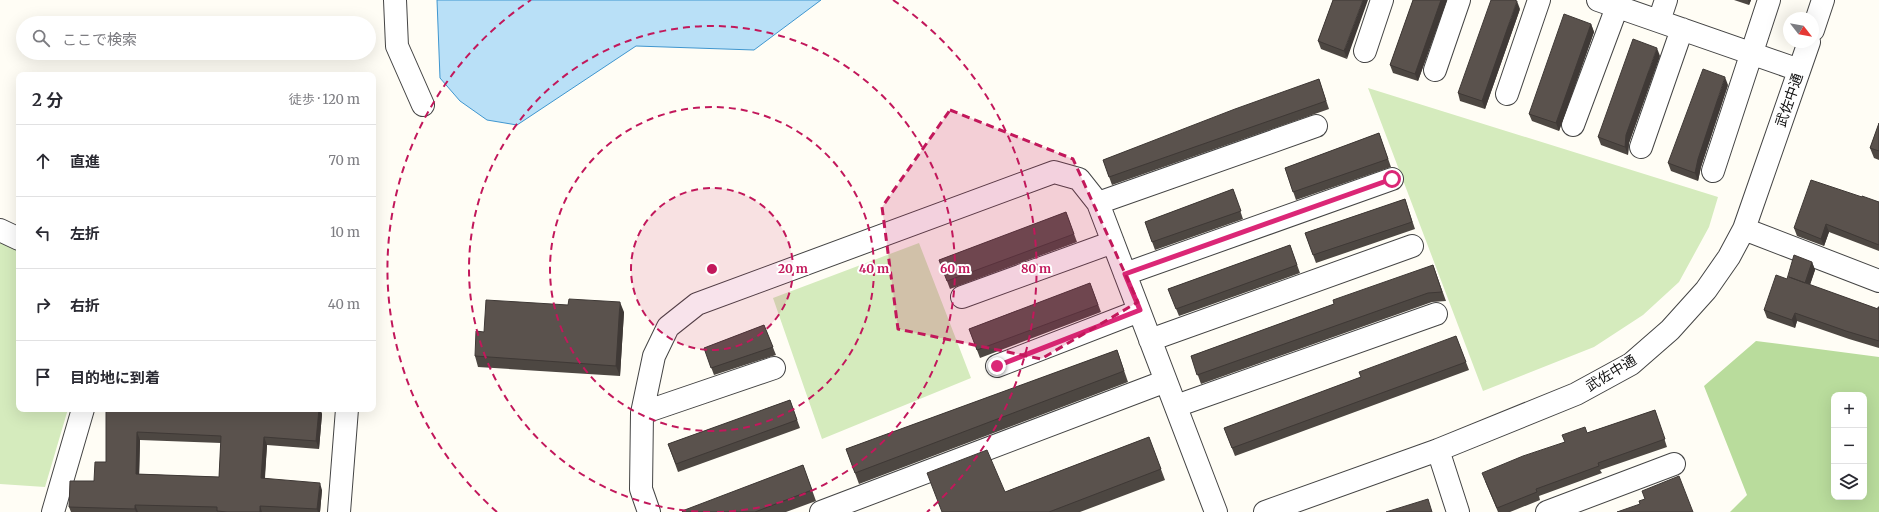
<!DOCTYPE html>
<html lang="ja">
<head>
<meta charset="utf-8">
<style>
	body { margin:0; font-family:Merriweather,"Noto Sans JP",serif; background:#f2f2f3; color:#2b2b33 }
	.controls { position:absolute; right:12px; bottom:12px; display:grid; overflow:hidden; border-radius:8px; box-shadow:0 4px 16px #0002 }
	.controls button { width:36px; height:36px; display:grid; place-items:center; padding:0; border:0; border-bottom:1px solid #e1e1e2; background:#fff; color:#2b2b33; font:20px sans-serif }
	.compass { position:absolute; left:1783px; top:12px; width:36px; height:36px; border-radius:50%; background:#fff; box-shadow:0 4px 16px #0002; rotate:121deg }
	.stop { position:absolute; width:12px; height:12px; margin:-9px; border:3px solid #db2777; border-radius:50%; background:#fff }
	.stop.end { background:#db2777; border-color:#fff; box-shadow:0 1px 4px #0008 }
	.list { margin:0; padding:0; list-style:none }
	h2 { display:flex; justify-content:space-between; align-items:center; height:52px; margin:0; padding:0 16px; font-size:17px }
	h2 small { font-size:13px; font-weight:400; color:#7c7c81 }
	.list li { display:grid; grid-template-columns:26px 1fr auto; gap:12px; align-items:center; box-sizing:border-box; height:72px; padding:0 16px; border-top:1px solid #e1e1e2 }
	.list b { display:block; font-size:15px; white-space:nowrap }
	.list em { font-size:13px; font-style:normal; color:#7c7c81 }
	.icon { flex:none; width:22px; height:22px; fill:none; stroke:currentColor; stroke-width:2; stroke-linecap:round; stroke-linejoin:round }
	.map { position:relative; flex:none; width:1879px; height:512px; overflow:hidden }
	.search { position:absolute; background:#fff; box-shadow:0 4px 16px #0002; left:16px; top:16px; width:360px; height:44px; display:flex; align-items:center; gap:10px; box-sizing:border-box; padding:0 14px; border-radius:22px; color:#7c7c81; font-size:15px }
	.panel { position:absolute; background:#fff; box-shadow:0 4px 16px #0002; left:16px; top:72px; width:360px; height:340px; border-radius:8px }
	.map>svg:first-child { display:block }
	.green { fill:#d5ebbd }
	.forest { fill:#b9dc9c; fill-rule:evenodd }
	.water { fill:#b9e0f7; stroke:#3f96cf }
	.lines { fill:none; stroke-linecap:round; stroke-linejoin:round }
	.minor-casing { stroke:#444; stroke-width:24 }
	.minor { stroke:#fff; stroke-width:22 }
	.wall { fill:#4d4742; fill-rule:evenodd }
	.shaded-wall { fill:#3f3936 }
	.building { fill:#5a524d; stroke:#3f3936; fill-rule:evenodd }
	.route { stroke:#db2777; stroke-width:5 }
	.marked { fill:#c2185b; fill-opacity:0.2; stroke:#c2185b; stroke-width:3; stroke-dasharray:8 5; stroke-linejoin:round }
	.ring { fill:none; stroke:#c2185b; stroke-width:2; stroke-dasharray:7 5 }
	.labels { text-anchor:middle; dominant-baseline:central; stroke-width:4; stroke-linejoin:round; paint-order:stroke }
	.street-label { font-size:14px; fill:#111; stroke:#fff }
	.centre { fill:#c2185b; stroke:#fff; stroke-width:2 }
	.ring-label { font-size:12px; text-anchor:middle; font-weight:bold; fill:#c2185b; stroke:#fff; stroke-width:4; stroke-linejoin:round; paint-order:stroke }
</style>
</head>
<body>
<div class="map">
<svg width="1879" height="512" viewBox="0 0 1879 512">
	<rect width="100%" height="100%" fill="#fffdf5"/>
	<path class="green" d="M 1368,88 L 1718,197 L 1709,227 L 1679,282 L 1643,315 L 1594,347 L 1483,391 Z
		M 0,240 L 19,248 L 19,409 L 68,409 L 45,487 L 0,484 Z
		M 919,243 L 971,378 L 822,439 L 773,298 Z"/>
	<path class="forest" d="M 1756,341 L 1879,357 L 1879,512 L 1730,512 L 1747,495 L 1704,386 ZM 1834,395 L 1864,395 L 1864,497 L 1834,497 Z"/>
	<path class="water" d="M 437,0 L 821,0 L 754,50 L 636,46 L 517,125 L 487,120 L 460,101 L 440,78 Z"/>
	<g class="lines">
		<defs>
			<path id="minor" d="M 395,0 L 397,46 L 423,105
				M 1598,0 L 1799,70
				M 1659,21 L 1666,0
				M 1813,30 L 1823,0
				M 1365,51 L 1382,0
				M 1435,70 L 1459,0
				M 1507,94 L 1539,0
				M 1573,125 L 1617,7
				M 1641,147 L 1682,29
				M 1713,171 L 1769,0
				M 1098,203 L 1316,126
				M 1744,229 L 1879,281
				M 0,230 L 19,239
				M 1125,274 L 1392,179
				M 962,297 L 1113,242
				M 1150,340 L 1412,246
				M 997,366 L 1139,311
				M 1176,406 L 1436,314
				M 642,413 L 774,368
				M 1438,450 L 1458,512
				M 53,512 L 83,409
				M 339,512 L 347,409
				M 649,512 L 641,489 L 642,413 L 654,356 L 668,327 L 697,304 L 1054,172 L 1079,179 L 1098,203 L 1216,512
				M 821,512 L 1166,381
				M 1265,512 L 1438,450 L 1576,394 L 1631,364 L 1670,330 L 1706,290 L 1729,257 L 1744,229 L 1809,42
				M 1547,512 L 1674,464"/>
		</defs>
		<use href="#minor" class="minor-casing"/>
		<use href="#minor" class="minor"/>
	</g>
	<path class="wall" d="M 1333,0 L 1347,59 L 1321,49 L 1318,41 Z
		M 1413,0 L 1447,0 L 1418,81 L 1393,73 L 1390,65 Z
		M 1734,0 L 1751,0 L 1749,5 Z
		M 1520,9 L 1485,109 L 1460,101 L 1458,93 Z
		M 1591,24 L 1594,32 L 1559,131 L 1532,121 L 1529,114 Z
		M 1660,56 L 1629,143 L 1628,155 L 1601,145 L 1598,137 Z
		M 1319,79 L 1329,109 L 1112,185 L 1103,160 Z
		M 1728,85 L 1701,167 L 1698,181 L 1671,171 L 1668,163 Z
		M 1879,123 L 1879,160 L 1874,158 L 1870,148 Z
		M 1379,133 L 1391,167 L 1296,200 L 1285,168 Z
		M 1233,189 L 1243,219 L 1155,250 L 1145,222 Z
		M 1862,197 L 1879,202 L 1879,251 L 1829,232 L 1824,246 L 1797,236 L 1794,228 Z
		M 1405,199 L 1415,229 L 1316,263 L 1305,233 Z
		M 1066,212 L 1077,242 L 950,289 L 939,260 Z
		M 1290,245 L 1300,273 L 1179,316 L 1168,289 Z
		M 1812,262 L 1815,270 L 1810,285 L 1878,309 L 1879,307 L 1879,348 L 1849,339 L 1797,321 L 1795,328 L 1767,318 L 1764,310 L 1787,279 Z
		M 1433,265 L 1446,301 L 1432,302 L 1201,384 L 1191,356 L 1334,304 Z
		M 1090,283 L 1101,312 L 980,358 L 969,329 Z
		M 568,305 L 624,312 L 620,376 L 478,367 L 475,356 L 484,332 Z
		M 764,325 L 776,355 L 714,375 L 704,348 Z
		M 1456,336 L 1469,370 L 1235,456 L 1224,428 L 1361,377 Z
		M 1117,350 L 1128,382 L 859,484 L 846,449 Z
		M 790,400 L 800,428 L 678,472 L 668,444 Z
		M 106,409 L 212,410 L 270,411 L 271,409 L 320,409 L 322,414 L 319,449 L 267,445 L 265,478 L 322,490 L 320,512 L 71,512 L 69,507 L 94,481 L 106,462 ZM 140,440 L 221,443 L 219,477 L 139,474 Z
		M 1655,410 L 1667,447 L 1600,470 L 1602,473 L 1539,496 L 1540,500 L 1510,512 L 1498,512 L 1485,481 L 1565,442 L 1587,433 Z
		M 1149,437 L 1165,480 L 1080,512 L 942,512 L 1005,492 Z
		M 803,465 L 816,501 L 786,512 L 683,512 Z"/>
	<path class="shaded-wall" d="M 1363,0 L 1368,0 L 1347,59 L 1344,51 Z
		M 1441,0 L 1447,0 L 1418,81 L 1415,74 Z
		M 1748,0 L 1751,0 L 1749,5 Z
		M 1517,1 L 1520,9 L 1485,109 L 1482,101 Z
		M 1591,24 L 1594,32 L 1559,131 L 1556,123 Z
		M 1657,48 L 1660,56 L 1629,143 L 1628,155 L 1625,147 L 1626,135 Z
		M 1725,77 L 1728,85 L 1701,167 L 1698,181 L 1695,173 L 1698,159 Z
		M 1826,224 L 1829,232 L 1824,246 L 1821,239 Z
		M 1812,262 L 1815,270 L 1808,290 L 1805,283 Z
		M 620,302 L 624,312 L 620,376 L 616,366 Z
		M 1795,313 L 1797,321 L 1795,328 L 1792,320 Z
		M 319,409 L 320,409 L 322,414 L 319,449 L 316,441 Z
		M 137,432 L 140,440 L 139,482 L 136,474 Z
		M 264,437 L 267,445 L 264,486 L 261,478 Z
		M 320,483 L 322,490 L 320,512 L 318,512 L 317,509 Z
		M 135,505 L 138,512 L 136,512 L 135,509 Z
		M 260,506 L 262,512 L 260,512 Z"/>
	<path class="building" d="M 1333,0 L 1363,0 L 1344,51 L 1318,41 Z
		M 1413,0 L 1441,0 L 1415,74 L 1390,65 Z
		M 1491,0 L 1514,0 L 1517,1 L 1482,101 L 1458,93 Z
		M 1564,14 L 1591,24 L 1556,123 L 1529,114 Z
		M 1633,39 L 1657,48 L 1626,135 L 1625,147 L 1598,137 Z
		M 1703,69 L 1725,77 L 1698,159 L 1695,173 L 1668,163 Z
		M 1319,79 L 1326,101 L 1109,177 L 1103,160 L 1235,109 Z
		M 1879,123 L 1879,151 L 1870,148 Z
		M 1379,133 L 1388,159 L 1293,192 L 1285,168 Z
		M 1811,180 L 1862,197 L 1862,196 L 1879,202 L 1879,245 L 1826,224 L 1821,239 L 1794,228 Z
		M 1233,189 L 1241,211 L 1152,242 L 1145,222 Z
		M 1405,199 L 1412,222 L 1313,255 L 1305,233 Z
		M 1066,212 L 1074,234 L 947,281 L 939,260 Z
		M 1290,245 L 1297,265 L 1176,309 L 1168,289 Z
		M 1794,255 L 1812,262 L 1805,283 L 1789,277 L 1878,309 L 1878,307 L 1879,307 L 1879,341 L 1846,331 L 1795,313 L 1792,320 L 1764,310 L 1776,275 L 1787,279 Z
		M 1433,265 L 1442,292 L 1428,293 L 1197,375 L 1191,356 L 1334,304 L 1333,300 Z
		M 1090,283 L 1098,305 L 977,350 L 969,329 Z
		M 569,299 L 620,302 L 616,366 L 475,356 L 476,331 L 484,332 L 486,300 L 568,305 Z
		M 764,325 L 773,347 L 711,368 L 704,348 Z
		M 1456,336 L 1466,362 L 1232,448 L 1224,428 L 1361,377 L 1359,372 Z
		M 1117,350 L 1124,371 L 855,473 L 846,449 Z
		M 790,400 L 797,420 L 676,464 L 668,444 Z
		M 106,409 L 209,409 L 270,411 L 271,409 L 319,409 L 316,441 L 264,437 L 261,478 L 320,483 L 317,509 L 260,506 L 260,512 L 227,512 L 217,511 L 217,507 L 135,505 L 135,509 L 69,507 L 70,481 L 94,481 L 95,462 L 106,462 ZM 137,432 L 221,436 L 219,477 L 136,474 Z
		M 1655,410 L 1665,439 L 1598,463 L 1599,466 L 1536,489 L 1537,492 L 1497,508 L 1482,473 L 1523,456 L 1565,442 L 1562,435 L 1585,427 L 1587,433 Z
		M 1149,437 L 1161,469 L 1049,512 L 942,512 L 927,473 L 987,450 L 1005,492 Z
		M 803,465 L 812,490 L 755,512 L 683,512 L 682,511 Z
		M 1679,476 L 1693,512 L 1617,512 L 1640,504 L 1639,501 L 1645,499 L 1642,491 Z
		M 1428,499 L 1432,512 L 1386,512 Z"/>
	<g class="lines">
		<path class="route" d="M 997,366 L 1140,310 L 1125,274 L 1392,179"/>
	</g>
	<path class="marked" d="M 950,110 L 1073,159 L 1138,302 L 1041,359 L 898,329 L 882,207 Z"/>
	<circle cx="712" cy="269" r="81" fill="#c2185b" fill-opacity=".12"/>
	<g class="ring">
		<circle cx="712" cy="269" r="81"/>
		<circle cx="712" cy="269" r="162"/>
		<path d="M710 512A243 243 0 1 1 714 512"/>
		<path d="M497 512A324 324 0 0 1 531 0M893 0A324 324 0 0 1 927 512"/>
	</g>
	<g class="labels">
		<g class="street-label">
			<text transform="translate(1789 100) rotate(-71)">武佐中通</text>
			<text transform="translate(1611 373) rotate(-31)">武佐中通</text>
		</g>
	</g>
	<circle cx="712" cy="269" r="6" class="centre"/>
	<g class="ring-label">
		<text x="793" y="273">20 m</text>
		<text x="874" y="273">40 m</text>
		<text x="955" y="273">60 m</text>
		<text x="1036" y="273">80 m</text>
	</g>
</svg>
<div class="controls">
<button>+</button>
<button>−</button>
<button><svg class="icon" aria-label="layers" viewBox="0 0 24 24"><path d="M12 4l9 5-9 5-9-5zM3 14l9 5 9-5"/></svg></button>
</div>
<svg class="compass" viewBox="-18 -18 36 36"><path d="M0-13l5 13h-10z" fill="#e53935"/><path d="M0 13l5-13h-10z" fill="#7c7c81"/></svg>
<div class="stop" style="left:1392px;top:179px"></div>
<div class="stop end" style="left:997px;top:366px"></div>
<div class="search"><svg class="icon" aria-label="search" viewBox="0 0 24 24"><circle cx="10" cy="10" r="6"/><path d="M15 15l6 6"/></svg>ここで検索</div>
<section class="panel">
<h2>2 分<small>徒歩 · 120 m</small></h2>
<ul class="list">
<li><svg class="icon" aria-label="ahead" viewBox="0 0 24 24"><path d="M12 20V5M6 11l6-6 6 6"/></svg><div><b>直進</b></div><em>70 m</em></li>
<li><svg class="icon" aria-label="left" viewBox="0 0 24 24"><path d="M17 20v-9H6M10 6l-5 5 5 5"/></svg><div><b>左折</b></div><em>10 m</em></li>
<li><svg class="icon" aria-label="right" viewBox="0 0 24 24"><path d="M7 20v-9h11M14 6l5 5-5 5"/></svg><div><b>右折</b></div><em>40 m</em></li>
<li><svg class="icon" aria-label="arrive" viewBox="0 0 24 24"><path d="M6 21V4h12l-3 4 3 4H6"/></svg><div><b>目的地に到着</b></div></li>
</ul>
</section>
</div>
</body>
</html>
